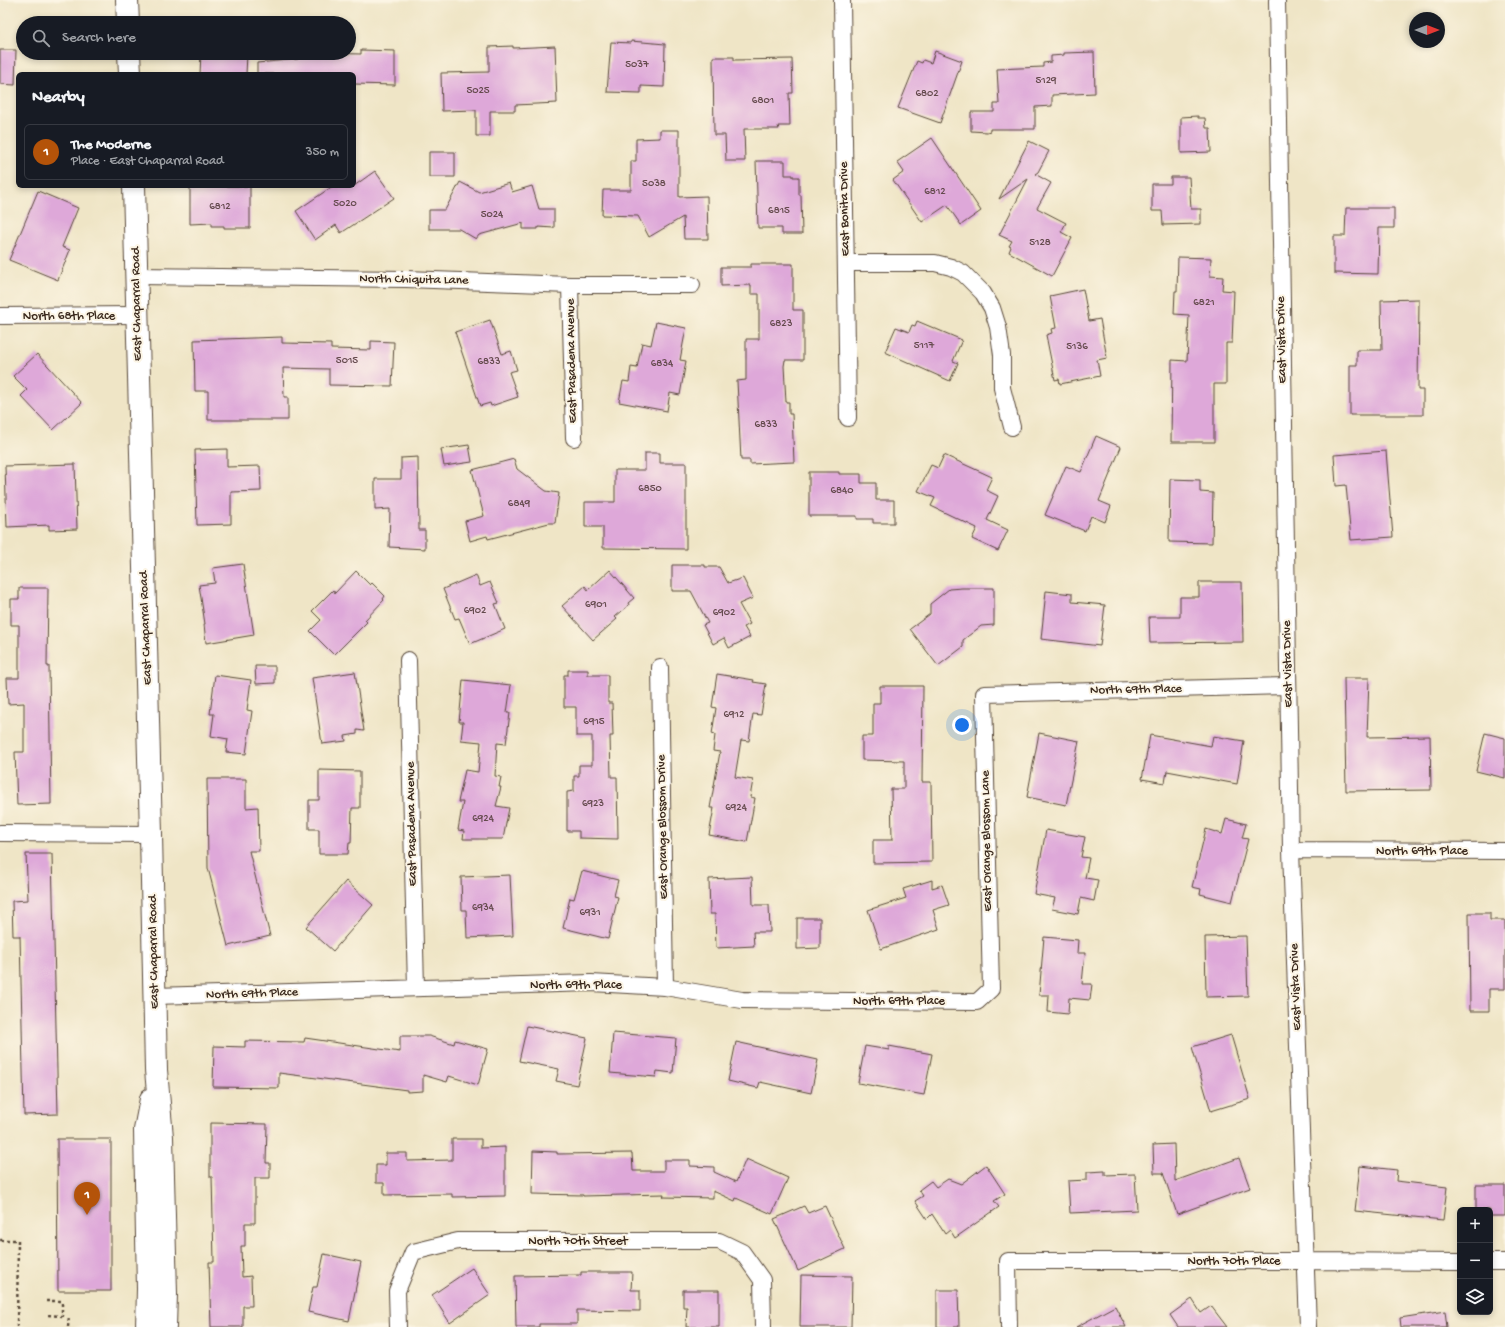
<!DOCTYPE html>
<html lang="en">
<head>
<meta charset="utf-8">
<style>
	body { margin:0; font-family:"Gochi Hand",sans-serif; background:#20242c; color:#f1f3f6 }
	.controls { position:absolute; right:12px; bottom:12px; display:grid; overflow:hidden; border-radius:6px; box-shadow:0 2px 6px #0003 }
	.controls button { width:36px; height:36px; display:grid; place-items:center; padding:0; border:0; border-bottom:1px solid #363941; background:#171b24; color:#f1f3f6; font:20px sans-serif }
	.compass { position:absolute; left:1409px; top:12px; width:36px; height:36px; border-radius:50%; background:#171b24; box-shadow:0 2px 6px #0003; rotate:90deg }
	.you { position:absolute; left:962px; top:725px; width:14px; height:14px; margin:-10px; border:3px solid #fff; border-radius:50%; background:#1a73e8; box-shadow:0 0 0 6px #1a73e833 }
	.badge { display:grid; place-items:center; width:26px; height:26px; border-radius:50%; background:#b45309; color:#fff; font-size:13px; font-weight:700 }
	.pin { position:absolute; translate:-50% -33px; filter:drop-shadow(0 1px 2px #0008) }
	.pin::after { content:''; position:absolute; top:21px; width:14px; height:12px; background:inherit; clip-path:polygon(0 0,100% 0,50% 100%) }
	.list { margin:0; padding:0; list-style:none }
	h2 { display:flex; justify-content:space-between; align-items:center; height:52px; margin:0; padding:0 16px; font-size:17px }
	h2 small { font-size:13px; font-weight:400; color:#9ea1a6 }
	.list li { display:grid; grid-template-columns:26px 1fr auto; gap:12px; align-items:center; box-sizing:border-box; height:56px; margin:0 8px 8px; padding:0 8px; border:1px solid #363941; border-radius:6px }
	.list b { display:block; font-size:15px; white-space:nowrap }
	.list p { margin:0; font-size:13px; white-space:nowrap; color:#9ea1a6 }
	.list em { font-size:13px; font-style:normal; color:#9ea1a6 }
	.icon { flex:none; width:22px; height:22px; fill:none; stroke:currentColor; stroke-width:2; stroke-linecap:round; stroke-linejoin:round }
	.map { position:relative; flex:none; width:1505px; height:1327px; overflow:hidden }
	.search { position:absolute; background:#171b24; box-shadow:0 2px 6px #0003; left:16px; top:16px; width:340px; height:44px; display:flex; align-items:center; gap:10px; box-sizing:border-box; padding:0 14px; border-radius:22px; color:#9ea1a6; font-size:15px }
	.panel { position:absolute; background:#171b24; box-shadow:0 2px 6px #0003; left:16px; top:72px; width:340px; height:116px; border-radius:6px }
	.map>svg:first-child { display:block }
	.building { fill:#dea8d9 }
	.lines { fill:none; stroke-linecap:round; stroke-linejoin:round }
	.minor-casing { stroke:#564637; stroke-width:18 }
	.secondary-casing { stroke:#564637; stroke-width:24 }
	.path { stroke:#564637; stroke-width:2.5; stroke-dasharray:3 3; stroke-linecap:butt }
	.minor { stroke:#fff; stroke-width:16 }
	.secondary { stroke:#fff; stroke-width:22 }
	.labels { text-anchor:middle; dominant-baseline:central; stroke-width:4; stroke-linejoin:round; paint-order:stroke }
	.number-label { font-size:11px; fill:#644a4d }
	.street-label { font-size:13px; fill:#3b2a1e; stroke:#fcf5e5 }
</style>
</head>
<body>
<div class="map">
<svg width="1505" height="1327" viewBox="0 0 1505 1327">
	<rect width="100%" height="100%" fill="#fcf5e5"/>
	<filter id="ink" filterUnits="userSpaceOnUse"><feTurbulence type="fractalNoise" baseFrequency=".025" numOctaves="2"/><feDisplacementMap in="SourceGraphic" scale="8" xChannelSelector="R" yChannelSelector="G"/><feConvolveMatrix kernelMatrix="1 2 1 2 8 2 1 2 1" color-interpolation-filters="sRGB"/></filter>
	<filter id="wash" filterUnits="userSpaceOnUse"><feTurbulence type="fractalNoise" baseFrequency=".012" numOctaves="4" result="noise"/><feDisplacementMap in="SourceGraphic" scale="16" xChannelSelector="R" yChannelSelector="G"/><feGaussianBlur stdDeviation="0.9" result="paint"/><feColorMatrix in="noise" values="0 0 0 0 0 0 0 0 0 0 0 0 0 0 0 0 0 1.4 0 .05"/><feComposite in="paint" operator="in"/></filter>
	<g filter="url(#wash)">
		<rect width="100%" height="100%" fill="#efe5c6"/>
		<g id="blocks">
			<path class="building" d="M 631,41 L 665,44 L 664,87 L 641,86 L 641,93 L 607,92 L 611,42 L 631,43 Z
				M 513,46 L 513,48 L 555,46 L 557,103 L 515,105 L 515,111 L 490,111 L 490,136 L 476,136 L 476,110 L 442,111 L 441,73 L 489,72 L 489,47 Z
				M 0,50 L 16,50 L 15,85 L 0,84 Z
				M 361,50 L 395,51 L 395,85 L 354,84 L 354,74 L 257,74 L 257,63 L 298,59 L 298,56 L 319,56 L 319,53 L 361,54 Z
				M 935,51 L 962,61 L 940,123 L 898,108 L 917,61 L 922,63 L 923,60 L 931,63 Z
				M 1094,52 L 1095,93 L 1052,95 L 1052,106 L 1035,107 L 1035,129 L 990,129 L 990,131 L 987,132 L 971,131 L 971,112 L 994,112 L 994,104 L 999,104 L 997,69 L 1043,67 L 1043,63 L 1051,62 L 1051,56 L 1064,55 L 1064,53 Z
				M 201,53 L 247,54 L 246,74 L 200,74 Z
				M 713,57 L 734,57 L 734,60 L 792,59 L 793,93 L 789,93 L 790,126 L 778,126 L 779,129 L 744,129 L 745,161 L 726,161 L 725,135 L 714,135 Z
				M 1198,116 L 1198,118 L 1205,118 L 1206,128 L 1210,128 L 1211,152 L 1181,153 L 1181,117 Z
				M 660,130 L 679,130 L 679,197 L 707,196 L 708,239 L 684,239 L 683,217 L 649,237 L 638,216 L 602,215 L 603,190 L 631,190 L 631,161 L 636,161 L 636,139 L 660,138 Z
				M 932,138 L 981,211 L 961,225 L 947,205 L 922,222 L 893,180 L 904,172 L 897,162 Z
				M 1029,141 L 1049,151 L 1038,172 L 1035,174 L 1051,183 L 1037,208 L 1066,223 L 1061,232 L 1072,238 L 1052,276 L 1009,252 L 1011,247 L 1009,246 L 1012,241 L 999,235 L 1028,179 L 999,199 Z
				M 429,152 L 455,152 L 455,177 L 429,177 Z
				M 756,161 L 785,161 L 785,175 L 793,175 L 793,177 L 799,177 L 799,195 L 801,195 L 802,234 L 782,234 L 782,228 L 758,228 Z
				M 375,171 L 394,198 L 341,233 L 336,225 L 315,240 L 296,211 L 333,186 L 354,186 Z
				M 1171,177 L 1189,177 L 1191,209 L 1201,209 L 1201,224 L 1163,225 L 1162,211 L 1152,211 L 1152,184 L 1171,184 Z
				M 460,182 L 479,192 L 509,183 L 512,192 L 532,186 L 539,209 L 554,209 L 554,228 L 538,227 L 538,229 L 523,229 L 523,223 L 479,235 L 476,239 L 459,229 L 429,229 L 429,210 L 445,210 Z
				M 190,186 L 250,186 L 250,228 L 224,228 L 224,226 L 212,226 L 212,223 L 190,224 Z
				M 38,191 L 78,208 L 62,247 L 70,250 L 58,280 L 9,260 Z
				M 1346,208 L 1394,208 L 1394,228 L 1379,228 L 1378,274 L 1334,273 L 1334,236 L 1345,236 Z
				M 1178,257 L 1211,258 L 1210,276 L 1223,277 L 1222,290 L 1234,291 L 1232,343 L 1226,343 L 1226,384 L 1214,384 L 1214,442 L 1171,442 L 1172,360 L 1187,361 L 1189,315 L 1174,314 L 1175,291 L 1177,291 Z
				M 751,264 L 793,264 L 793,310 L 803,310 L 803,360 L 785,360 L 784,366 L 786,402 L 789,402 L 789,414 L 792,414 L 794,462 L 750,464 L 750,460 L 741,460 L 737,381 L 746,380 L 746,339 L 759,339 L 759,294 L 751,294 L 751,285 L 721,286 L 721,267 L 751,267 Z
				M 1083,289 L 1089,321 L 1100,319 L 1107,358 L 1097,360 L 1100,376 L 1060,384 L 1059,379 L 1055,380 L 1046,335 L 1052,333 L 1051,329 L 1056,328 L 1050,296 Z
				M 1419,299 L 1418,390 L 1423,390 L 1423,415 L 1350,415 L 1350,365 L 1357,365 L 1357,350 L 1382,350 L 1381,300 Z
				M 490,320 L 502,354 L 511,351 L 517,370 L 509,372 L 518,397 L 491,406 L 490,403 L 480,406 L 455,332 Z
				M 917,321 L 962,340 L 953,361 L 958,363 L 950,381 L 885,352 L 896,327 L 909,332 L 912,325 L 915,326 Z
				M 656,322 L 686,328 L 680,360 L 686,361 L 680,395 L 670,393 L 667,411 L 619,402 L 623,381 L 629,382 L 631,367 L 637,368 L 642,343 L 651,345 Z
				M 282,337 L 282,343 L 331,344 L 331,349 L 371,350 L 371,341 L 394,342 L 392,386 L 329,385 L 329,369 L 283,368 L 284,397 L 288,397 L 288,420 L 208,420 L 208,391 L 195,391 L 194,340 Z
				M 37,354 L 82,403 L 53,430 L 21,396 L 27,390 L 13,376 Z
				M 1096,436 L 1121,447 L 1099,501 L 1111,506 L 1105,522 L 1091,516 L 1085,531 L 1045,515 L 1066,466 L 1081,472 Z
				M 469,445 L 472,462 L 444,466 L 441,449 Z
				M 227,449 L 227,467 L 260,466 L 261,491 L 231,492 L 231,524 L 197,525 L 195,450 Z
				M 1386,451 L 1393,537 L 1351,540 L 1346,485 L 1336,486 L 1334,455 Z
				M 645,453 L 660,453 L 660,463 L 686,463 L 686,549 L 603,548 L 603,527 L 585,527 L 585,502 L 615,502 L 615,470 L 645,470 Z
				M 944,455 L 992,477 L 986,490 L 998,496 L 987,520 L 1008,530 L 998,551 L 972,539 L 977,528 L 931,506 L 935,498 L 918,491 L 931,465 L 938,468 Z
				M 418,457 L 419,530 L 425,530 L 425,549 L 389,547 L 390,509 L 375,510 L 375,479 L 401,479 L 401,458 Z
				M 514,459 L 517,469 L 546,491 L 559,493 L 555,523 L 549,523 L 488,539 L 487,536 L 470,541 L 465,521 L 484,516 L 472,470 Z
				M 75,464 L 77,529 L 49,530 L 49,525 L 7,527 L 5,466 Z
				M 809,472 L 839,472 L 839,474 L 861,474 L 861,483 L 876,483 L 876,500 L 894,500 L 894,523 L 873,523 L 873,519 L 857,519 L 857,516 L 809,516 Z
				M 1170,479 L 1200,480 L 1200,492 L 1213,493 L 1212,543 L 1169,542 Z
				M 243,564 L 254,635 L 206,643 L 204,624 L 205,624 L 199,585 L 215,583 L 213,568 Z
				M 672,565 L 705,565 L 705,567 L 719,567 L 728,583 L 743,578 L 753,598 L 739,604 L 750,624 L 744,627 L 750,637 L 729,648 L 724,638 L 713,644 L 703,625 L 708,623 L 691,591 L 672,591 Z
				M 610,570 L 634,598 L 628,603 L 629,605 L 615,617 L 617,619 L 593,640 L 562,606 L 585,586 L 588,590 Z
				M 356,571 L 370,585 L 372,583 L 385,596 L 383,599 L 384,600 L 365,620 L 367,622 L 334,655 L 310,631 L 321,620 L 312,611 L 333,590 L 335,593 Z
				M 476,575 L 480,586 L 490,582 L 499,603 L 495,604 L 505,629 L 470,644 L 459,618 L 455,619 L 443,589 Z
				M 1199,582 L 1242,582 L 1243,642 L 1150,643 L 1149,617 L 1180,617 L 1180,597 L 1199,597 Z
				M 19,588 L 48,588 L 47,666 L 49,666 L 51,804 L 17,805 L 15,752 L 24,752 L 24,703 L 8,704 L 7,678 L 19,678 L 19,625 L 11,625 L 11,599 L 19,599 Z
				M 962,588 L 994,588 L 994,625 L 981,626 L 963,640 L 963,647 L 938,666 L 910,629 L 930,614 L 930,604 L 949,589 Z
				M 1046,591 L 1072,594 L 1072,602 L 1105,605 L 1100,646 L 1041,639 Z
				M 255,666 L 275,666 L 275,683 L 256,684 Z
				M 568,670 L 588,670 L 588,675 L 608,675 L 608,703 L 612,703 L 613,736 L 610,736 L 611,777 L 617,777 L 618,839 L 579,838 L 579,831 L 567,831 L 567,792 L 574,791 L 574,776 L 579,776 L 579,765 L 592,765 L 592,736 L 576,736 L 576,707 L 564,707 L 564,675 L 568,675 Z
				M 355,672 L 364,731 L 357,730 L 357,734 L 345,736 L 346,741 L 322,744 L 312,678 Z
				M 717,674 L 754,680 L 753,682 L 766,684 L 761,715 L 753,714 L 749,741 L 741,740 L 735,777 L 753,780 L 750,797 L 755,798 L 747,842 L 709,835 L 714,808 L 710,808 L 720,752 L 713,751 L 715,735 L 712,734 L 716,708 L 712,707 Z
				M 215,675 L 251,680 L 247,710 L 252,711 L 246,754 L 226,752 L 228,739 L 211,736 L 214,714 L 210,714 Z
				M 1344,678 L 1369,678 L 1367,737 L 1430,736 L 1431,790 L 1346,791 Z
				M 463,680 L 511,685 L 507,713 L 510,713 L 506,744 L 497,743 L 495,776 L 501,777 L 499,787 L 501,787 L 496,806 L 509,808 L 503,839 L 463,839 L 464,831 L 458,830 L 463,802 L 458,802 L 465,770 L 478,772 L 481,742 L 461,740 L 463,722 L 459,722 Z
				M 880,686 L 923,686 L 922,782 L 931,782 L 932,862 L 873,863 L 873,840 L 892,840 L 891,789 L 904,789 L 904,761 L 862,760 L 862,736 L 873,736 L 873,703 L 880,703 Z
				M 1039,733 L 1079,741 L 1066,805 L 1027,797 Z
				M 1485,733 L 1505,738 L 1505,778 L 1476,771 Z
				M 1150,735 L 1211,746 L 1213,736 L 1244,741 L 1237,784 L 1167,771 L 1165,783 L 1142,779 Z
				M 319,770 L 360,771 L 360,808 L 352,808 L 351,843 L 349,843 L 348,854 L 319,854 L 319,829 L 309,829 L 309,800 L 319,800 Z
				M 207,779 L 246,779 L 246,808 L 258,807 L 259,851 L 249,851 L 270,936 L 228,946 L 208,868 Z
				M 1226,819 L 1246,824 L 1242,838 L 1248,839 L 1232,902 L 1200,894 L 1201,889 L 1192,887 L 1206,829 L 1222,834 Z
				M 1046,830 L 1085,837 L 1081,857 L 1089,858 L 1085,878 L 1098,880 L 1094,901 L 1081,898 L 1078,914 L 1052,909 L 1055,898 L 1034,894 Z
				M 26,854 L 52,854 L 58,1114 L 24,1115 L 20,936 L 13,936 L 12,901 L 28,900 Z
				M 582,871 L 618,880 L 614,896 L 618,897 L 608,939 L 563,928 L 570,898 L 574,899 Z
				M 510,875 L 513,936 L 467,938 L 466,910 L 462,910 L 461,877 Z
				M 752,877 L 753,905 L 769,905 L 770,932 L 753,932 L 754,946 L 716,948 L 715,914 L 710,914 L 709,879 Z
				M 932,880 L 932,888 L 942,885 L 949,905 L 933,910 L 939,929 L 881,949 L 868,910 L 906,898 L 903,889 Z
				M 346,881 L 373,905 L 333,951 L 306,927 Z
				M 1469,913 L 1490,913 L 1490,920 L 1505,920 L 1505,989 L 1489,989 L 1489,1011 L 1470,1011 Z
				M 797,918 L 820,918 L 820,948 L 797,949 Z
				M 1246,936 L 1248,996 L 1206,997 L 1205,937 Z
				M 1044,937 L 1078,940 L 1077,953 L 1085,953 L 1082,984 L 1092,984 L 1090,1000 L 1069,998 L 1068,1014 L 1048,1012 L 1049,995 L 1039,995 Z
				M 527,1026 L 587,1038 L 577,1085 L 556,1081 L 559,1069 L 519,1061 Z
				M 613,1033 L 676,1038 L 673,1073 L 657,1071 L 656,1077 L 610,1073 Z
				M 1231,1035 L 1250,1099 L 1211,1111 L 1192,1047 Z
				M 400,1036 L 429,1036 L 454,1044 L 455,1040 L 488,1049 L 478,1085 L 449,1076 L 447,1082 L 423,1075 L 423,1091 L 407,1092 L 407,1090 L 279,1073 L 279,1088 L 213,1087 L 214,1046 L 245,1047 L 245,1041 L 304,1042 L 305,1038 L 400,1052 Z
				M 736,1042 L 818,1060 L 811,1093 L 760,1082 L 758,1088 L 728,1081 Z
				M 865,1046 L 889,1050 L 889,1046 L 932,1054 L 924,1095 L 858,1083 Z
				M 210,1123 L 267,1124 L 266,1163 L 270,1163 L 270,1178 L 255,1178 L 255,1223 L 245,1223 L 245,1246 L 241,1246 L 242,1277 L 251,1276 L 252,1306 L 243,1306 L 243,1327 L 211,1327 L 209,1262 L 214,1262 L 212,1177 L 210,1177 Z
				M 57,1139 L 111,1139 L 111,1291 L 58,1291 Z
				M 452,1139 L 481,1139 L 481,1148 L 505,1147 L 505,1196 L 452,1197 L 452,1194 L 384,1195 L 384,1183 L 376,1183 L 376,1165 L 386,1165 L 386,1153 L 407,1153 L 407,1161 L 452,1160 Z
				M 1174,1144 L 1175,1181 L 1239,1158 L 1250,1188 L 1177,1214 L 1163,1173 L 1154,1173 L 1153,1145 Z
				M 533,1151 L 557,1152 L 557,1154 L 632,1153 L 633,1171 L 664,1171 L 664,1160 L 690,1160 L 690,1166 L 714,1167 L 714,1172 L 736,1182 L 746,1159 L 788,1178 L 772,1214 L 736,1198 L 735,1201 L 713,1191 L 713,1198 L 663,1197 L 664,1194 L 583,1196 L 583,1195 L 532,1194 Z
				M 986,1165 L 1005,1194 L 994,1201 L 999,1207 L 955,1238 L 950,1230 L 945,1234 L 932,1214 L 927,1219 L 915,1201 L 923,1196 L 919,1190 L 931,1181 L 936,1187 L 948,1179 L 961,1184 Z
				M 1360,1166 L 1397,1170 L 1396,1181 L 1447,1187 L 1443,1220 L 1355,1211 Z
				M 1105,1171 L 1105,1175 L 1135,1174 L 1137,1210 L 1070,1213 L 1068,1181 L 1087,1180 L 1087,1172 Z
				M 1476,1185 L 1505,1185 L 1505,1216 L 1490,1216 L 1490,1210 L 1476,1210 Z
				M 804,1206 L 808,1213 L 825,1206 L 845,1249 L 798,1271 L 774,1219 Z
				M 324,1254 L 361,1262 L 349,1321 L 308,1312 L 313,1287 L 317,1287 Z
				M 472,1268 L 490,1295 L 450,1323 L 432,1295 Z
				M 581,1272 L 632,1272 L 631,1290 L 640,1290 L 640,1311 L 577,1310 L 577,1324 L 539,1324 L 539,1327 L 516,1327 L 515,1276 L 581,1275 Z
				M 801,1275 L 852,1276 L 851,1327 L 800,1327 Z
				M 683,1290 L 719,1290 L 719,1327 L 686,1327 L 687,1307 L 683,1307 Z
				M 937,1290 L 958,1290 L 959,1327 L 937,1327 Z
				M 1192,1299 L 1201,1313 L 1211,1306 L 1227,1327 L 1178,1327 L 1170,1315 Z
				M 1115,1306 L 1126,1327 L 1076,1327 Z
				M 1445,1311 L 1447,1327 L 1401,1327 L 1400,1318 Z"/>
		</g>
	</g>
	<g filter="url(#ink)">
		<use href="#blocks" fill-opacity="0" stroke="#564637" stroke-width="1"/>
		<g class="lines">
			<defs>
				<path id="minor" d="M 842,0 L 848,418
					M 1277,0 L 1291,850 L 1308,1327
					M 846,263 L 935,263 L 951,267 L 963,273 L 983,293 L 992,308 L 998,327 L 1002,355 L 1002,388 L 1012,427
					M 136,276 L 406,279 L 570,285 L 692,285
					M 570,285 L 574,438
					M 0,316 L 137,315
					M 408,660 L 416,988
					M 660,667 L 665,987
					M 0,833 L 151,834
					M 1291,850 L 1505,851
					M 155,996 L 591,983 L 665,987 L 742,1000 L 977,1002 L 991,989 L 984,694 L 1288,686
					M 1490,1262 L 1505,1262
					M 398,1327 L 397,1291 L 413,1252 L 458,1241 L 719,1241 L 742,1252 L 762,1280 L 763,1327
					M 1009,1327 L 1008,1261 L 1306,1261 L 1460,1262"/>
				<path id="secondary" d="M 127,0 L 128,23
					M 129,53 L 130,74
					M 134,186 L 151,834 L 156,1070 L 162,1137 L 166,1294 L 165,1327
					M 147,1327 L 148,1289 L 145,1130 L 151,1099"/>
			</defs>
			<use href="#minor" class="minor-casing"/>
			<use href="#secondary" class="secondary-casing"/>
			<path class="path" d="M 0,1240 L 18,1240 L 17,1327
				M 46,1301 L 62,1301 L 62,1316 L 46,1315
				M 68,1327 L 69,1316"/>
			<use href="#minor" class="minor"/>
			<use href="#secondary" class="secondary"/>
		</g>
	</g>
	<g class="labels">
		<g class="number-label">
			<text x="637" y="65">5037</text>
			<text x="1046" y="81">5129</text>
			<text x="478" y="91">5025</text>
			<text x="927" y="94">6802</text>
			<text x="763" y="101">6801</text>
			<text x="654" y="184">5038</text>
			<text x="935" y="192">6812</text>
			<text x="345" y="204">5020</text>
			<text x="220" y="207">6812</text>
			<text x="779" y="211">6815</text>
			<text x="492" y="215">5024</text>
			<text x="1040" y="243">5128</text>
			<text x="1204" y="303">6821</text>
			<text x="781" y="324">6823</text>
			<text x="924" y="346">5117</text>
			<text x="1077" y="347">5136</text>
			<text x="347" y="361">5015</text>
			<text x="489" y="362">6833</text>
			<text x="662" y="364">6834</text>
			<text x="766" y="425">6833</text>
			<text x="650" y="489">6850</text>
			<text x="842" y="491">6840</text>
			<text x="519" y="504">6849</text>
			<text x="596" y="605">6901</text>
			<text x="475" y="611">6902</text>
			<text x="724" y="613">6902</text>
			<text x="734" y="715">6912</text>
			<text x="594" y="722">6915</text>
			<text x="593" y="804">6923</text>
			<text x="736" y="808">6924</text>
			<text x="483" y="819">6924</text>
			<text x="483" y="908">6934</text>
			<text x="590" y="913">6931</text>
		</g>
		<g class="street-label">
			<text transform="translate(845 209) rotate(-91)">East Bonita Drive</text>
			<text transform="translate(414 280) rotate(1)">North Chiquita Lane</text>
			<text transform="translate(137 304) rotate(-91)">East Chaparral Road</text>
			<text x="69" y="316">North 68th Place</text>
			<text transform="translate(1282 340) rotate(-91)">East Vista Drive</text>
			<text transform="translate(572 361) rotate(-91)">East Pasadena Avenue</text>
			<text transform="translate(146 628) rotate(-92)">East Chaparral Road</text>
			<text transform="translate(1288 664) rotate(-91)">East Vista Drive</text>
			<text transform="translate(1136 690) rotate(-1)">North 69th Place</text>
			<text transform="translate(412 824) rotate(-91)">East Pasadena Avenue</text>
			<text transform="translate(663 827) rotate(-91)">East Orange Blossom Drive</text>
			<text transform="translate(987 841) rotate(-91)">East Orange Blossom Lane</text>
			<text x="1422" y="851">North 69th Place</text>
			<text transform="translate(154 952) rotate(-91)">East Chaparral Road</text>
			<text x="576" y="985">North 69th Place</text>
			<text transform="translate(1296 987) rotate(-92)">East Vista Drive</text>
			<text transform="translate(252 994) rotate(-2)">North 69th Place</text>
			<text x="899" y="1001">North 69th Place</text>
			<text x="578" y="1241">North 70th Street</text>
			<text x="1234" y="1261">North 70th Place</text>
		</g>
	</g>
</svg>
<div class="controls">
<button>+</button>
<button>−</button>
<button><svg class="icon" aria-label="layers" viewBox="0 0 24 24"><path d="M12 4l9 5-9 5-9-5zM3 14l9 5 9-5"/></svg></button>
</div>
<svg class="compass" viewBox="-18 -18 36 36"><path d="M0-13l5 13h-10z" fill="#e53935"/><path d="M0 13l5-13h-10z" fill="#9ea1a6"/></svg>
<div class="you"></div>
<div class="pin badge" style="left:87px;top:1215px">1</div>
<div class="search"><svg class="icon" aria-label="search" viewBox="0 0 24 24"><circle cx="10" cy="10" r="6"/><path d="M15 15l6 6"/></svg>Search here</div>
<section class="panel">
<h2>Nearby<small></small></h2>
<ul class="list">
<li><span class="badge">1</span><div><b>The Moderne</b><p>Place · East Chaparral Road</p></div><em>350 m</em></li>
</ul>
</section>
</div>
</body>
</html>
